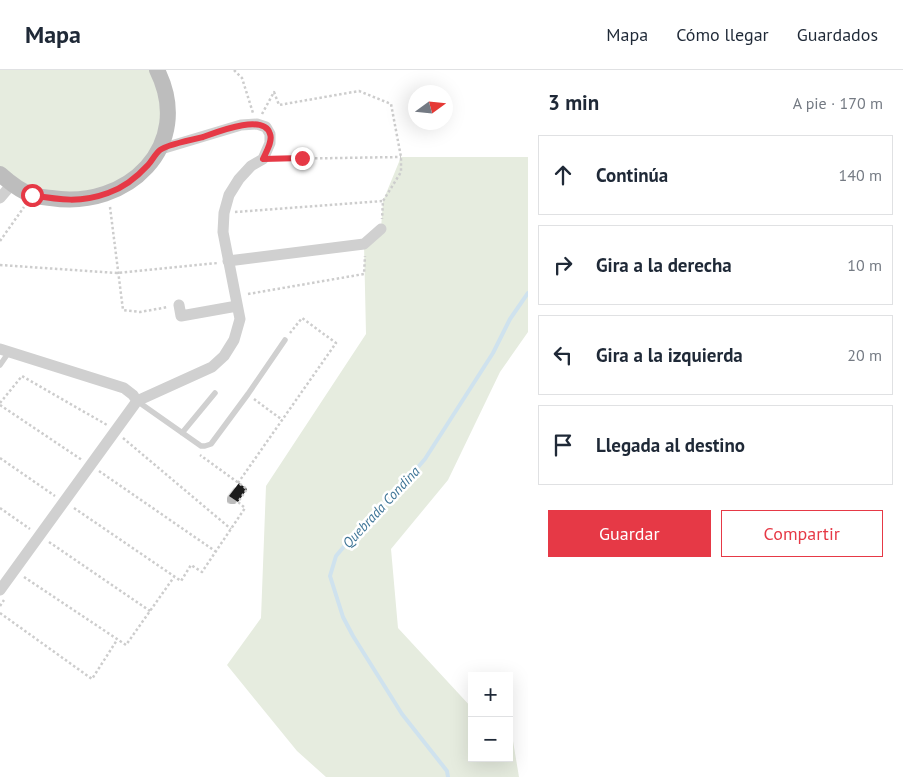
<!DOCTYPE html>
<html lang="es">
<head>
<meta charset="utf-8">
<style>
	body { margin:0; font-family:"PT Sans",sans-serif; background:#f6f6f7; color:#1f2937 }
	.controls { position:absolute; right:15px; bottom:15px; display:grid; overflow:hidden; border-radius:0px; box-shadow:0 5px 20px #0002 }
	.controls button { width:45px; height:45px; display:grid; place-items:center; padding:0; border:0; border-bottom:1px solid #e0e1e3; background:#fff; color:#1f2937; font:25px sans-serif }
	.compass { position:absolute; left:408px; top:15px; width:45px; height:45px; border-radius:50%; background:#fff; box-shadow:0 5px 20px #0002; rotate:75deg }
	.stop { position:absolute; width:15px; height:15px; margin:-11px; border:4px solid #e63946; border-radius:50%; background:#fff }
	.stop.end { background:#e63946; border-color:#fff; box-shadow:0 1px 5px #0008 }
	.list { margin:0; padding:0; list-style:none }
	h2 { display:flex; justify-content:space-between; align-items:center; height:65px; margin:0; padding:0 20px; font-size:21px }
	h2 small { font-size:16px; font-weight:400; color:#747a83 }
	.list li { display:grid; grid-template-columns:32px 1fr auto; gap:15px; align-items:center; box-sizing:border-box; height:80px; margin:0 10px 10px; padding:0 10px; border:1px solid #e0e1e3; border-radius:0px }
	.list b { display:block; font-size:19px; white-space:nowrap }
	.list em { font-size:16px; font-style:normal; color:#747a83 }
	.actions { display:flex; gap:10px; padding:15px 20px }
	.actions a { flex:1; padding:11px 0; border:1px solid #e63946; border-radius:0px; text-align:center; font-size:18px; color:#e63946 }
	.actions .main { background:#e63946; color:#fff }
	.icon { flex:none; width:28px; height:28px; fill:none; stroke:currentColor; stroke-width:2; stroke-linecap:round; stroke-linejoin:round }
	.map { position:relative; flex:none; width:528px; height:707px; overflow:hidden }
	header { display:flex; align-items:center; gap:30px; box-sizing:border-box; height:70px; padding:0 25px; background:#fff; border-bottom:1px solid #e0e1e3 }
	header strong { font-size:24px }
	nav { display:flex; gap:28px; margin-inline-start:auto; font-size:18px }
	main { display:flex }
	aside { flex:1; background:#fff }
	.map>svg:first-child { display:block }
	.green { fill:#e6ecdf }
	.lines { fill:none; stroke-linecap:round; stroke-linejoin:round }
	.stream { stroke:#cfe2ee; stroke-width:4 }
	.building { fill:#1a1a1a; filter:url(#shadow) }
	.path { stroke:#cdcdcd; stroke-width:2.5; stroke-dasharray:2.5 2.5; stroke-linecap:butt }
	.lane { stroke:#d0d0d0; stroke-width:5.5 }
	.street { stroke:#d0d0d0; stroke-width:11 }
	.secondary { stroke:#bdbdbd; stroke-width:16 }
	.route { stroke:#e63946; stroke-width:6 }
	.labels { text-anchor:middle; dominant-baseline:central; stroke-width:5; stroke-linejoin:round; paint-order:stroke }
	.water-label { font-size:14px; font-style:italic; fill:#3f7597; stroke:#fff }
</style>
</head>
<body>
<header>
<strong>Mapa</strong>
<nav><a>Mapa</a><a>Cómo llegar</a><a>Guardados</a></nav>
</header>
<main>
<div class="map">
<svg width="528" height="707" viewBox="0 0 528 707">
	<defs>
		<filter id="shadow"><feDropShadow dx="-4.5" dy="4.5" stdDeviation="0" flood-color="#0004"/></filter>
	</defs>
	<rect width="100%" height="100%" fill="#fff"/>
	<path class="green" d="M 0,0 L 157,0 L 167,58 L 126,114 L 61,130 L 0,104 Z
		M 401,87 L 528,87 L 528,262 L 500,302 L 448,410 L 391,479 L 398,558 L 472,638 L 472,688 L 509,688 L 509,669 L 513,671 L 519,707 L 326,707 L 297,681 L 227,595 L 261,548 L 266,416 L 366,264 L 364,174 L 381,159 L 383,131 Z"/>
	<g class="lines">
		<path class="stream" d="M 448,707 L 447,701 L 402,644 L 353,566 L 343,547 L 330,506 L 336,486 L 358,460 L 406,411 L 425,389 L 493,283 L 510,249 L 528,223"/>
	</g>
	<path class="building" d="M 239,413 L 247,419 L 238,432 L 229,426 Z"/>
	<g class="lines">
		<path class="path" d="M 234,0 L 242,8 L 253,43
			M 262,44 L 274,22 L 279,35 L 359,21 L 391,34 L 401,87 L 401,102 L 383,131 L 382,149
			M 275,89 L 401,87
			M 110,137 L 123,240 L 140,242 L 168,237
			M 235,142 L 383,131
			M 0,171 L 24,137
			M 0,195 L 117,203 L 218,193
			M 248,224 L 364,204 L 365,186
			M 254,329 L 281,349
			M 0,333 L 22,306 L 107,355
			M 0,335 L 82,390
			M 123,368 L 231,459
			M 0,388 L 55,426
			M 99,401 L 215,481
			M 238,413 L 336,273 L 302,248 L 290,263
			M 0,438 L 30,459
			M 74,438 L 181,511 L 191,495 L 202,502 L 245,438 L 238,432 L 247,419 L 200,385
			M 49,472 L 150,541
			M 24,507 L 126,575 L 174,507
			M 0,536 L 4,530
			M 0,543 L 92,609 L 117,570"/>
		<path class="lane" d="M 0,295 L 9,282
			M 137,331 L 201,376 L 205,376 L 211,374 L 248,324 L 285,270
			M 182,363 L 215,323"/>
		<path class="street" d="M 0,128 L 12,114
			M 228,191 L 364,174 L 381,159
			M 179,235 L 181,246 L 237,236
			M 0,279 L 124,318 L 133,325 L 137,331
			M 0,520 L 137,331 L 212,297 L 224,286 L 234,270 L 240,249 L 223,162 L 224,143 L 229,125 L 239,109 L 251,96 L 263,89 L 270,73 L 270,64 L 266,57 L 257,54 L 241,55 L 161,79"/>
		<path class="secondary" d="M 0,104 C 9,112 20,121 32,125 C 37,127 45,127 51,128 C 127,140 195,76 157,0"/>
	</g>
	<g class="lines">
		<path class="route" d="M 32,125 C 60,130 81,133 108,123 C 123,118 137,107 148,95 C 152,91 155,84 160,80 C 166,75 194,69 203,67 C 217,62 264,43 270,64 C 273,71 266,82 263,89 L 302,88"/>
	</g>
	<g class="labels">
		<g class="water-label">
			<text transform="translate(381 437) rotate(-47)">Quebrada Condina</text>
		</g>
	</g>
</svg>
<div class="controls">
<button>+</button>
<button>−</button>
</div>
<svg class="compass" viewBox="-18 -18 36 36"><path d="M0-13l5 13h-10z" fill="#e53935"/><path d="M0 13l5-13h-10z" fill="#747a83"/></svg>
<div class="stop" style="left:32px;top:125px"></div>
<div class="stop end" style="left:302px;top:88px"></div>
</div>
<aside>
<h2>3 min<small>A pie · 170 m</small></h2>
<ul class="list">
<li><svg class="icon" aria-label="ahead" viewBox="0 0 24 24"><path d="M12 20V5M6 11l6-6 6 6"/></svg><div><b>Continúa</b></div><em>140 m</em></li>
<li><svg class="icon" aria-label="right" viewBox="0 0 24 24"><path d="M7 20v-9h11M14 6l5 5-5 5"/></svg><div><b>Gira a la derecha</b></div><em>10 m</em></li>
<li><svg class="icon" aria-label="left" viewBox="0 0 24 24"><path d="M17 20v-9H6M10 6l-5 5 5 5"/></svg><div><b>Gira a la izquierda</b></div><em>20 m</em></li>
<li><svg class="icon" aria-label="arrive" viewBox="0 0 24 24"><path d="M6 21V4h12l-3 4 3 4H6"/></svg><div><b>Llegada al destino</b></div></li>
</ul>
<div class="actions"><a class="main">Guardar</a><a>Compartir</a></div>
</aside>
</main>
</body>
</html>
